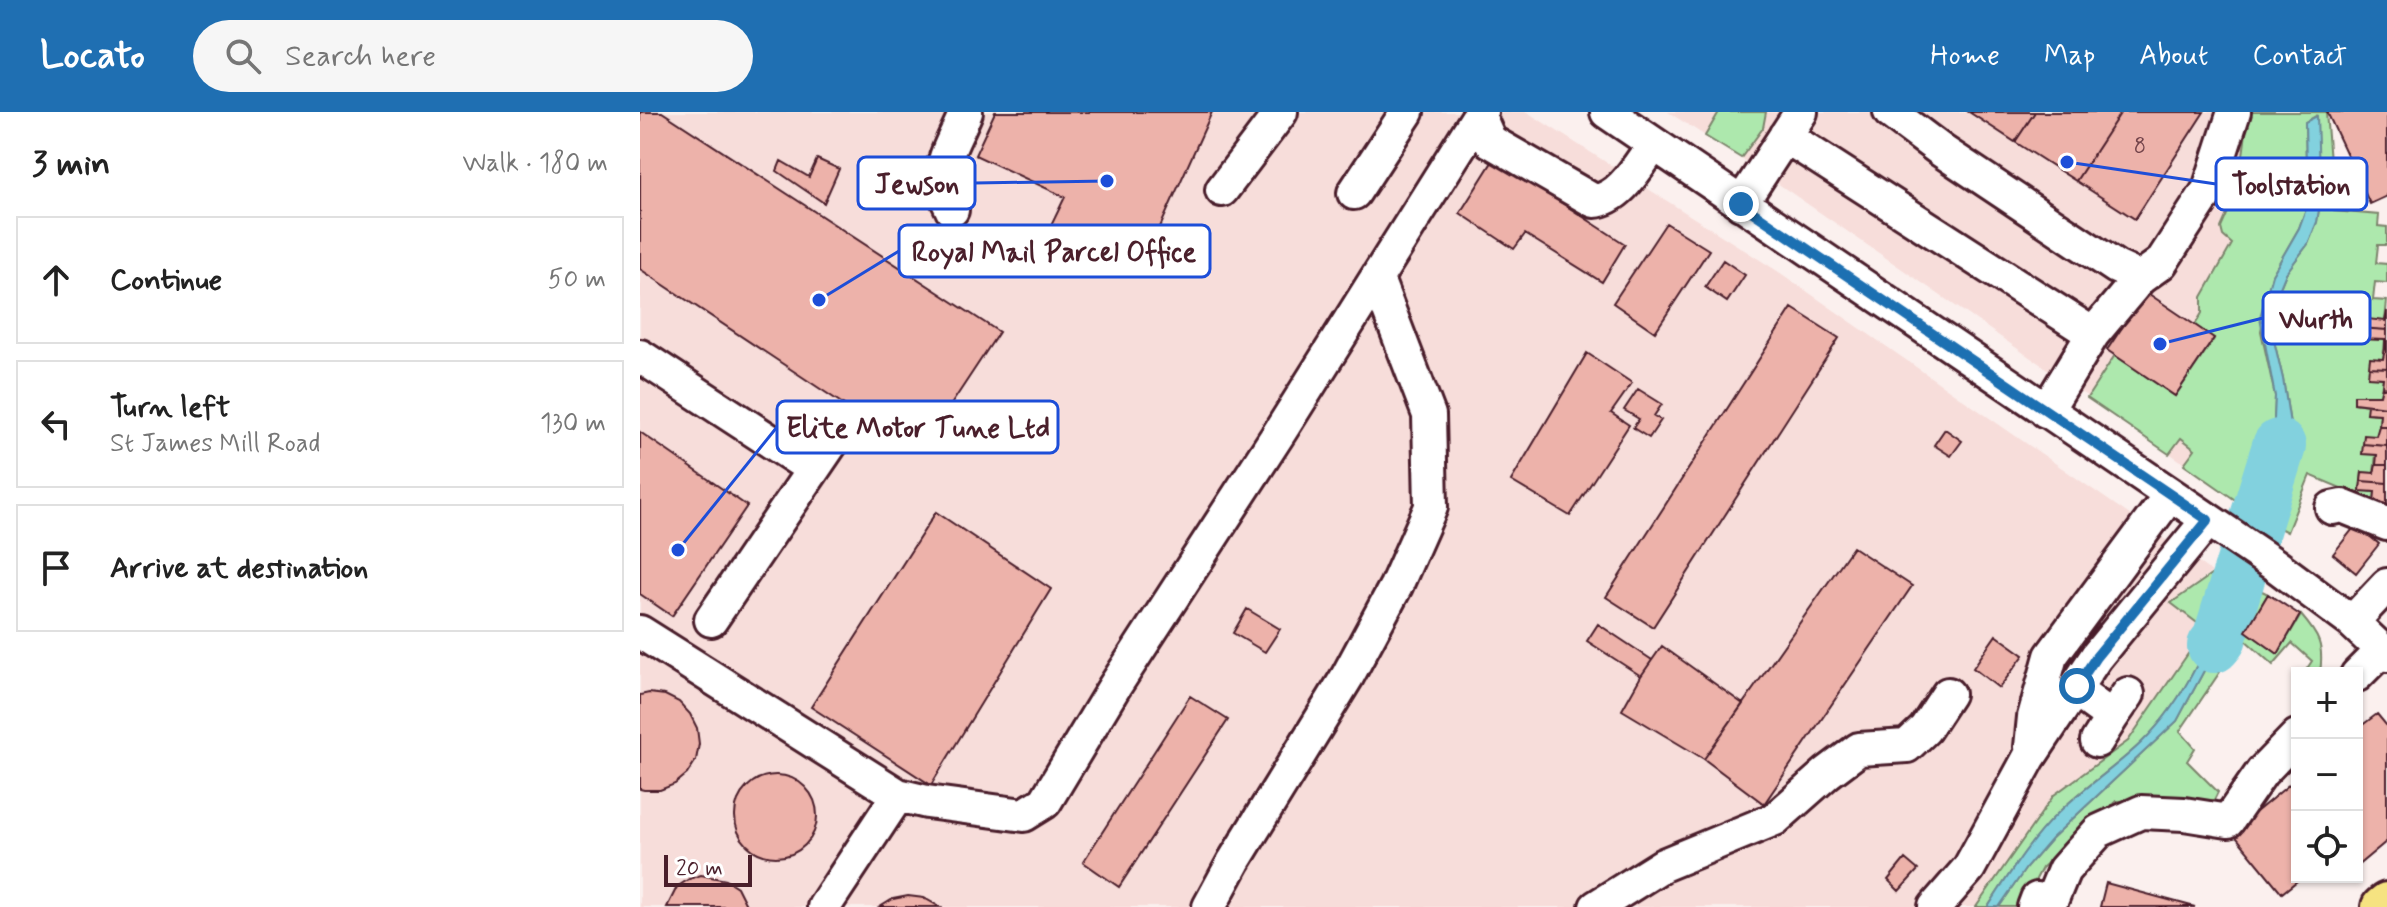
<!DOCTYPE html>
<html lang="en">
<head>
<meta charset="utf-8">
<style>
	body { margin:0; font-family:Mynerve,sans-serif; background:#f6f6f6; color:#222 }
	.controls { position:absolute; right:24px; bottom:24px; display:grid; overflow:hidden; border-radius:0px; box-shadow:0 2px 6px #0004 }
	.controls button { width:72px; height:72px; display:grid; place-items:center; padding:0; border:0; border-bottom:2px solid #e0e0e0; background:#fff; color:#222; font:40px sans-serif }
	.scale { position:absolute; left:24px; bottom:20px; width:88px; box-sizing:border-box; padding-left:8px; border:4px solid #4a1f2b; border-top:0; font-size:22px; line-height:28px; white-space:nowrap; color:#4a1f2b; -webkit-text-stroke:6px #fff; paint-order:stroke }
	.stop { position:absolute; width:24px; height:24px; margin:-18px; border:6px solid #1f6fb2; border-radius:50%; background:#fff }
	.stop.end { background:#1f6fb2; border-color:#fff; box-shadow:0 2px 8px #0008 }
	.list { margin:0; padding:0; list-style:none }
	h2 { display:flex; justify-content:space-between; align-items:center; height:104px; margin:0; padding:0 32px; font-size:34px }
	h2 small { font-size:26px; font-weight:400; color:#767676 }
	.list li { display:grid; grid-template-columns:52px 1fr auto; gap:24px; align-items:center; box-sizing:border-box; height:128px; margin:0 16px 16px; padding:0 16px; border:2px solid #e0e0e0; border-radius:0px }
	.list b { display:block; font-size:30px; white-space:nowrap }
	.list p { margin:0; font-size:26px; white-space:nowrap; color:#767676 }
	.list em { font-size:26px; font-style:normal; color:#767676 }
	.icon { flex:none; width:44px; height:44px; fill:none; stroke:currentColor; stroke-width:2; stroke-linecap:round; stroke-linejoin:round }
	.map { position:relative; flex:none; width:1747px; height:795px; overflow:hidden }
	header { display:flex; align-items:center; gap:48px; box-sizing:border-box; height:112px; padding:0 40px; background:#1f6fb2; color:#fff }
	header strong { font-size:38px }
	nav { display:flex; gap:44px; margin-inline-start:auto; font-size:28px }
	.search { width:560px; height:72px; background:#f6f6f6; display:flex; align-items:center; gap:20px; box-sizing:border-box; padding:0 28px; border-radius:44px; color:#767676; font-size:30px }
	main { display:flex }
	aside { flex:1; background:#fff }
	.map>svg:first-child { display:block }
	.built { fill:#f7ddda }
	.green { fill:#ade8ad; stroke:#7c846c; stroke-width:2 }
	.water { fill:#82d1de; stroke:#6c8a96; stroke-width:2 }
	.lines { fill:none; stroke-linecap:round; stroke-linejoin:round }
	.river { stroke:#82d1de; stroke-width:54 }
	.building { fill:#edb2aa; stroke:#4a1f2b; stroke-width:2 }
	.minor-casing { stroke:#4a1f2b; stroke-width:38 }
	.major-casing { stroke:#4a1f2b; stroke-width:46 }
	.minor { stroke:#fff; stroke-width:32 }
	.major { stroke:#f6e381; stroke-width:40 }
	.route { stroke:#1f6fb2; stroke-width:10 }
	.labels { text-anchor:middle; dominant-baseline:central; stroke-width:7; stroke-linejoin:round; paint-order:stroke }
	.number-label { font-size:22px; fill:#73444b }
	.leader { fill:none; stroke:#1d4ed8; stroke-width:3 }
	.callout-dot { fill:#1d4ed8; stroke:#fff; stroke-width:3 }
	.callout { fill:#fff; stroke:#1d4ed8; stroke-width:3 }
	.callout-label { font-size:28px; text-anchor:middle; font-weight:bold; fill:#4a1f2b }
</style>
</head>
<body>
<header>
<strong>Locato</strong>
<div class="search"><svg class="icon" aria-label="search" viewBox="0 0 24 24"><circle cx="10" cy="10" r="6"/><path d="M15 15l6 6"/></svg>Search here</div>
<nav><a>Home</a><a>Map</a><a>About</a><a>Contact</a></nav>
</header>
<main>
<aside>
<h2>3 min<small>Walk · 180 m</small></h2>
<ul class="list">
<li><svg class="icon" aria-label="ahead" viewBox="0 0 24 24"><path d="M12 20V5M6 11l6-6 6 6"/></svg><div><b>Continue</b></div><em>50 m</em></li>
<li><svg class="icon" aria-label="left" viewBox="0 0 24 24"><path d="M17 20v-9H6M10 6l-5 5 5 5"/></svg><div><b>Turn left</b><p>St James Mill Road</p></div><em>130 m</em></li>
<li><svg class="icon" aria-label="arrive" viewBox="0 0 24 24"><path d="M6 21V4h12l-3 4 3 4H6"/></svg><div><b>Arrive at destination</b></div></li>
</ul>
</aside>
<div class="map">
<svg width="1747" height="795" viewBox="0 0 1747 795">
	<rect width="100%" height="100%" fill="#fbf0ee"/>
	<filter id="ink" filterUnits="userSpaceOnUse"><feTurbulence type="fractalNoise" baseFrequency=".0125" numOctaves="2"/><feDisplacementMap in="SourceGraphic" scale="16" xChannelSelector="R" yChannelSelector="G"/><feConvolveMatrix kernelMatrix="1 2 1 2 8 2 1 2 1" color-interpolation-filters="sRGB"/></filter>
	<g filter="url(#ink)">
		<path class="built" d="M 0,0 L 887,0 L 1139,160 L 1572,460 L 1531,491 L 1566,516 L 1488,629 L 1414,683 L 1336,795 L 0,795 Z
			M 1028,0 L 1637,0 L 1593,385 L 1111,53 Z"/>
		<path class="green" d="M 1079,0 L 1126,0 L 1123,16 L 1101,46 L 1065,24 Z
			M 1608,0 L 1686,0 L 1694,99 L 1739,103 L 1738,114 L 1747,115 L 1747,133 L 1738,133 L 1736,151 L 1747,152 L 1747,171 L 1735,170 L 1733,188 L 1747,189 L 1745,209 L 1719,207 L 1719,226 L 1745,228 L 1743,247 L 1730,247 L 1729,264 L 1743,266 L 1740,283 L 1715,283 L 1714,291 L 1727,293 L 1727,301 L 1740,302 L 1734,361 L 1722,360 L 1720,378 L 1735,380 L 1734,390 L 1670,363 L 1647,420 L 1628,410 L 1652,325 L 1643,267 L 1631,216 L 1634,190 L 1646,161 L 1668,132 L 1677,110 L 1680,91 L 1676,4 L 1665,10 L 1667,94 L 1659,116 L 1632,163 L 1621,219 L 1635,284 L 1633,330 L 1611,399 L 1544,352 L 1555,337 L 1541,326 L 1529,342 L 1447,286 L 1475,243 L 1535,284 L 1574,227 L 1555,213 L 1562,201 L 1562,185 L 1592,132 L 1583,124 L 1581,116 C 1600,76 1604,44 1608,0 Z
			M 1581,456 L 1591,461 C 1576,521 1546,588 1501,631 C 1474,657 1442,676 1417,702 C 1390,729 1369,763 1348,795 L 1336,795 L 1414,683 L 1488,629 L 1565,517 L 1531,491 Z
			M 1610,473 L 1628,482 L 1606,519 L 1638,541 L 1661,503 C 1679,524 1684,533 1680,561 L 1664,561 L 1672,549 L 1652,531 L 1633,553 L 1603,526 L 1540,619 L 1555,636 L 1547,649 L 1578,680 L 1574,688 L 1476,689 L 1402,756 L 1381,795 L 1359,795 L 1386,756 L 1411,727 L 1537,609 Z"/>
		<path class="water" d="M 1677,4 L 1680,91 L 1677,110 L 1668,132 L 1646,161 L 1634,190 L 1631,216 L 1643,267 L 1652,325 L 1628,410 L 1611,399 L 1633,330 L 1635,284 L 1620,205 L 1632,163 L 1659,116 L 1667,94 L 1665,10 Z
			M 1591,461 L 1610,473 L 1537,609 L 1411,727 L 1386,756 L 1359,795 L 1348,795 C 1369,763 1389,729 1417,702 C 1443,676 1474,657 1501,631 C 1546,588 1576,521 1591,461 Z"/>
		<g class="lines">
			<path class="river" d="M 1574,534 L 1579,528 L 1639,334"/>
		</g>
		<path class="building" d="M 0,0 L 22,0 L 359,220 L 287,329 L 274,321 L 264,337 L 200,290 L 0,157 Z
			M 355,0 L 572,0 L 498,164 L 407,122 L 425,85 L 335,43 Z
			M 1329,0 L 1395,0 L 1375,30 Z
			M 1395,0 L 1481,0 L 1436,69 L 1375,30 Z
			M 1481,0 L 1564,0 L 1495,107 L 1436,69 Z
			M 1687,0 L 1747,0 L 1747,84 L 1730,92 Z
			M 177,47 L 199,57 L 184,91 L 137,59 L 141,49 L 169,65 Z
			M 854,47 L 985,132 L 962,170 L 885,122 L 874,137 L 820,101 Z
			M 1026,111 L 1069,138 L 1015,220 L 973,191 Z
			M 1083,148 L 1105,163 L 1087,190 L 1065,175 Z
			M 1506,180 L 1574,226 L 1535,284 L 1467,238 Z
			M 1152,196 L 1199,226 L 1013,515 L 966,485 Z
			M 1747,199 L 1747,218 L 1719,216 L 1719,206 L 1745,209 Z
			M 1719,216 L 1747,218 L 1747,237 L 1745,237 L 1745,228 L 1719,227 Z
			M 1745,237 L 1747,237 L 1747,256 L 1729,255 L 1730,246 L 1743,247 Z
			M 947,241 L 992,271 L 971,301 L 989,313 L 930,404 L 871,369 Z
			M 1729,255 L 1747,256 L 1747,276 L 1742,275 L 1743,266 L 1728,265 Z
			M 1742,275 L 1747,276 L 1747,295 L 1714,291 L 1714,283 L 1740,283 Z
			M 998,277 L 1022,292 L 1014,304 L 1021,308 L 1009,326 L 993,316 L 999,307 L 984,298 Z
			M 1727,293 L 1747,295 L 1747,314 L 1739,314 L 1740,302 L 1726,301 Z
			M 1739,314 L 1747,314 L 1747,334 L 1723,332 L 1724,323 L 1736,324 Z
			M 1305,317 L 1322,329 L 1311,344 L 1294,333 Z
			M 0,320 L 107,394 L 32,504 L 0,482 Z
			M 1723,332 L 1747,334 L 1747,353 L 1736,353 L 1737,343 L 1722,342 Z
			M 1736,353 L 1747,353 L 1747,371 L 1721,369 L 1722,360 L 1734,361 Z
			M 1721,369 L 1747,371 L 1747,396 L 1734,390 L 1735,380 L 1720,379 Z
			M 296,400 L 411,477 L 291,673 L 171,595 Z
			M 1716,413 L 1739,432 L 1716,461 L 1693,442 Z
			M 1213,435 L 1272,474 L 1124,692 L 1064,647 Z
			M 1628,482 L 1660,503 L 1638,542 L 1606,519 Z
			M 607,497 L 640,517 L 625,540 L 593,521 Z
			M 1454,509 L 1464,516 L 1445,544 L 1434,537 Z
			M 958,512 L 1012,548 L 1001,564 L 947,529 Z
			M 1356,523 L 1384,543 L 1359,576 L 1333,556 Z
			M 1022,534 L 1103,592 L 1064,647 L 982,598 L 1001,564 Z
			M 9,581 L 25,583 L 39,590 L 50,602 L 57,616 L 59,632 L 56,648 L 47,662 L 35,672 L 20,678 L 4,678 L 0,677 L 0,583 Z
			M 550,584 L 588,608 L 479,775 L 443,750 Z
			M 1737,602 L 1747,614 L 1747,729 L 1717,754 L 1717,617 Z
			M95 704a41 41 0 1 1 82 0a41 41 0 1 1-82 0Z
			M 1657,666 L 1657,765 L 1662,765 L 1642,781 L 1592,720 Z
			M 1265,747 L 1278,758 L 1259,779 L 1248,768 Z
			M 61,763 L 86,768 L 97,775 L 107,795 L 27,795 L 37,775 L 49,767 Z
			M 1466,771 L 1555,795 L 1460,795 Z
			M 268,784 L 284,786 L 300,795 L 240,795 L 253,787 Z"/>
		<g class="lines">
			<defs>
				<path id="minor" d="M 967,0 L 1635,453 L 1712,510 L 1747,543
					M 1250,0 L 1302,39 L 1476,155 L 1500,166 L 1521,151 L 1569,77 L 1594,0
					M 839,4 L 850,29 L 954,89 C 981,87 999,52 1014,32
					M 1145,24 L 1453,222 L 1406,299
					M 582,78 L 641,0
					M 714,81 L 767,0
					M 1101,92 L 1161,0
					M 312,98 C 291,58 310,39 326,0
					M 1453,222 L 1500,166
					M 0,244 L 173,357
					M 1692,396 L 1702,394 L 1747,412
					M 71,508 L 194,327
					M 1712,510 L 1747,473
					M 0,520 L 258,683 L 287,690 L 384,703 L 405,690 L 473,577 L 641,318 L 841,0
					M 1717,563 L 1742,538
					M 1437,574 L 1443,584 L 1472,605 L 1488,582
					M 1457,629 L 1472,605
					M 1391,635 L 1394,605 L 1411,544 L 1530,383
					M 184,795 L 258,683
					M 569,795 L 594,749 L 707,565 L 756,474 L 791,395 L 789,303 L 737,167
					M 956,795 L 1023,753 L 1135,707 L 1187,661 L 1219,637 L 1267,634 L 1285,617 L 1308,582
					M 1295,795 L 1329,756 L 1389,646 L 1456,545 L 1568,408
					M 1394,795 L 1397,787 L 1410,792 L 1424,758 L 1459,719 L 1501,700 L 1544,702 L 1588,709 L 1622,660 L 1657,624"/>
				<path id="major" d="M 1742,795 L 1747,791"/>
			</defs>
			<use href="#minor" class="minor-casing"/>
			<use href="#major" class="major-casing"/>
			<use href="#minor" class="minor"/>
			<use href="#major" class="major"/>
		</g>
	</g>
	<g class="lines" filter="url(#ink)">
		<path class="route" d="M 1101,92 L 1568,408 L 1456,545 L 1437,574"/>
	</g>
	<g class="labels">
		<g class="number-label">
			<text x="1500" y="35">8</text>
		</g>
	</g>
	<path class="leader" d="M467 69L335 71M1427 50L1576 72M179 188L259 139M1520 232L1623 206M38 438L137 315"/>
	<g class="callout-dot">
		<circle cx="467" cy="69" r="8"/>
		<circle cx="1427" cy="50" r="8"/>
		<circle cx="179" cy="188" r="8"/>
		<circle cx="1520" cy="232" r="8"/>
		<circle cx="38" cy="438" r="8"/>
	</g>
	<g class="callout">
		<rect x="218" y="45" width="117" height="52" rx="8"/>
		<rect x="1576" y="46" width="151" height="52" rx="8"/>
		<rect x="259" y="113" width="311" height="52" rx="8"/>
		<rect x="1623" y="180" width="107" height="52" rx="8"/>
		<rect x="137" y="289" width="281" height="52" rx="8"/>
	</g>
	<g class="callout-label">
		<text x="277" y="81">Jewson</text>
		<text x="1651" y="82">Toolstation</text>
		<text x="414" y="149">Royal Mail Parcel Office</text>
		<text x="1676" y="216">Wurth</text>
		<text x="278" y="325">Elite Motor Tune Ltd</text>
	</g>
</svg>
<div class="controls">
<button>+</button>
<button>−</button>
<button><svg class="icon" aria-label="locate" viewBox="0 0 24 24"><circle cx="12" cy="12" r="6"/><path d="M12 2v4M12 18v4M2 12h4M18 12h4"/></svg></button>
</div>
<div class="scale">20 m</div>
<div class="stop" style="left:1437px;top:574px"></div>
<div class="stop end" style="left:1101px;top:92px"></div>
</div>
</main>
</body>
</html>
